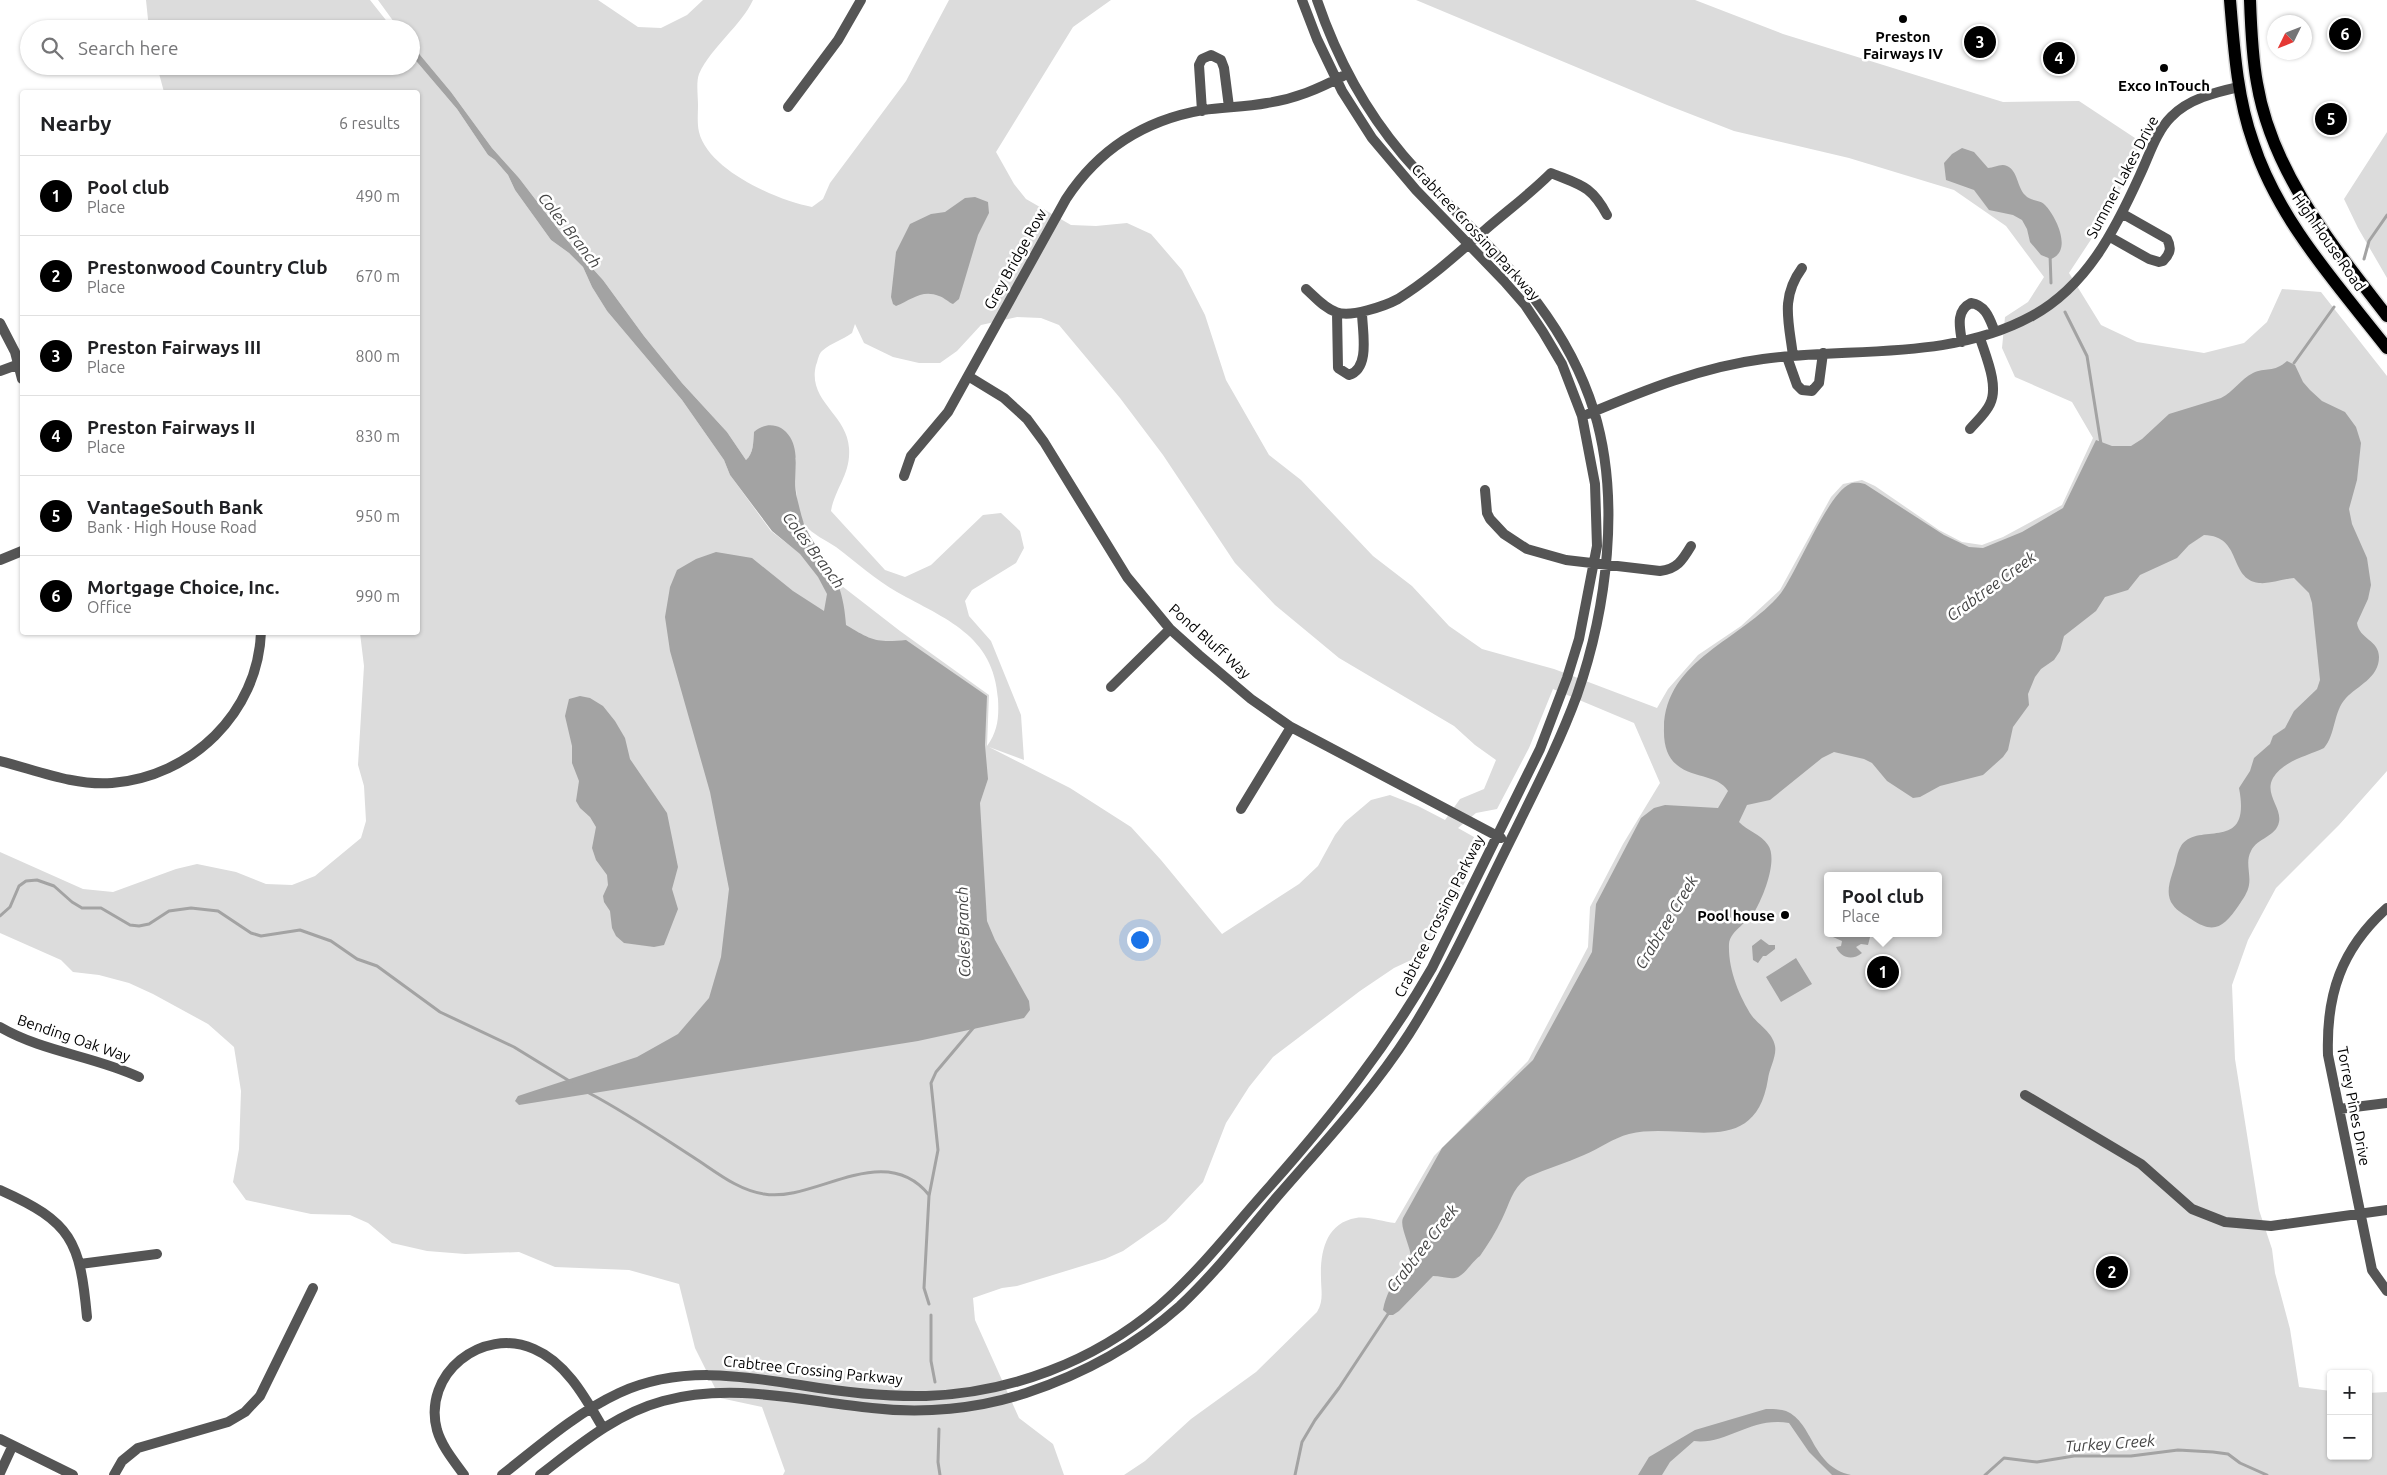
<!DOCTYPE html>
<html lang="en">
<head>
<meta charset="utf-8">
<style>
	body { margin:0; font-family:Ubuntu,sans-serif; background:#f2f2f2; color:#202124 }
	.controls { position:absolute; right:15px; bottom:15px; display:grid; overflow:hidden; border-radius:5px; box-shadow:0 1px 4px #0004 }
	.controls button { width:45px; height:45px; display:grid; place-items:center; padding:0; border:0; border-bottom:1px solid #e0e0e0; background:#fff; color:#202124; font:25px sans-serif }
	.compass { position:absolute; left:2267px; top:15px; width:45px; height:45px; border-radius:50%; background:#fff; box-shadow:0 1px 4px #0004; rotate:227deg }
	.you { position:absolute; left:1139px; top:939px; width:18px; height:18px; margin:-12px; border:4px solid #fff; border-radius:50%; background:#1a73e8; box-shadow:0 0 0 8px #1a73e833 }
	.badge { display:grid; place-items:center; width:32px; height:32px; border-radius:50%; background:#000; color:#fff; font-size:16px; font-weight:700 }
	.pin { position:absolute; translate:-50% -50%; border:2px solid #fff; box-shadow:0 1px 5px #0006 }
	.popup { position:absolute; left:1824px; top:872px; width:118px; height:65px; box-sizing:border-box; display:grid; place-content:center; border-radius:5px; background:#fff; filter:drop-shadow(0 1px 4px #0005); font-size:16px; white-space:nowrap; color:#757577 }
	.popup b { font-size:19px; color:#202124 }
	.popup::after { content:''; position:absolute; left:50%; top:100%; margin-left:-10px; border:10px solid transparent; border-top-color:#fff }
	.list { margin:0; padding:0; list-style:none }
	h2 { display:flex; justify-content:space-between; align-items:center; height:65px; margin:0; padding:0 20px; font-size:21px }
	h2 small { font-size:16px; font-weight:400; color:#757577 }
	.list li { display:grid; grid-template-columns:32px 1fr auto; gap:15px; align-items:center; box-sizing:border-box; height:80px; padding:0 20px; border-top:1px solid #e0e0e0 }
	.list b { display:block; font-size:19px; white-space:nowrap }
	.list p { margin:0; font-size:16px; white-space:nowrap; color:#757577 }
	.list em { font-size:16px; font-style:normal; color:#757577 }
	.icon { flex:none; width:28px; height:28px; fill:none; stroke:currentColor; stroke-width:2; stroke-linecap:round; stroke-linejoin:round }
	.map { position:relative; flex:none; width:2387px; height:1475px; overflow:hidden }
	.search { position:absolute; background:#fff; box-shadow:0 1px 4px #0004; left:20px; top:20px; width:400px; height:55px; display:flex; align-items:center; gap:12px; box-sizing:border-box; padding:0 18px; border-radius:28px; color:#757577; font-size:19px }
	.panel { position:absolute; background:#fff; box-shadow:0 1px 4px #0004; left:20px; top:90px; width:400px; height:545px; border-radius:5px }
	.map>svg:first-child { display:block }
	.green { fill:#dcdcdc; fill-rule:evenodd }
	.water { fill:#a3a3a3 }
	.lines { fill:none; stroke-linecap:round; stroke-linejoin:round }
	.stream { stroke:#a3a3a3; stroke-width:3 }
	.major-casing { stroke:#dbdbdb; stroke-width:15 }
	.minor { stroke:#555; stroke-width:10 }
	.major { stroke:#000; stroke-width:12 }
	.poi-dot { fill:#000; stroke:#fff; stroke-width:2 }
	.labels { text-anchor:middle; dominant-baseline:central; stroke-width:5; stroke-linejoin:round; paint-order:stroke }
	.poi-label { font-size:15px; font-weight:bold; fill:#000; stroke:#fff }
	.street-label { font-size:15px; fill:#000; stroke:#fff }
	.water-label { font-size:16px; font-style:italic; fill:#444; stroke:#fff }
</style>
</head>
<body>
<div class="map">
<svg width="2387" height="1475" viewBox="0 0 2387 1475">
	<rect width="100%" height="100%" fill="#fff"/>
	<path class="green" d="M 146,0 L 370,0 L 393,29 L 149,29 Z
		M 378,0 L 598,0 L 638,27 L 661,28 L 687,15 L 703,0 L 753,0 C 741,26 712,46 699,74 C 696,82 698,96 698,105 C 698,113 697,124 699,132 C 708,170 778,201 812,207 L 823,199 L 830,183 L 906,81 L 949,0 L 1111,0 L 1073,27 L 996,152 L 1014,184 L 1026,199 L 1071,225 L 1096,226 L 1127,223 L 1151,234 L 1182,270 L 1205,315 L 1226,380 L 1269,455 L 1301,480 L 1373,556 L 1412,586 L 1449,626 L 1482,649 L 1554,669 L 1657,708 L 1668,689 L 1698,655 L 1741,626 L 1780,590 L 1831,497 L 1843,484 L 1862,480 L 1875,486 L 1939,530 L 1962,542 L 1982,545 L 2003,537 L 2062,505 L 2093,438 L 2072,402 L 2015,377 L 2002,348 L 2005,317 L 2028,302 L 2044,277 L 2006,226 L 1954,190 L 1849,158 L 1734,131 L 1667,105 L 1416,0 L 1695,0 L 1783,34 L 2003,102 L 2079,101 L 2141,142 L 2113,206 L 2069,273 L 2101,325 L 2137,342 L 2204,353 L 2244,343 L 2267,322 L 2282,289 L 2321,292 L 2387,376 L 2387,771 L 2339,825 L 2276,888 L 2248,940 L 2232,985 L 2235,1059 L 2259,1210 L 2272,1249 L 2275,1273 L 2290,1329 L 2299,1387 L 2331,1391 L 2331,1456 L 2368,1456 L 2368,1393 L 2387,1392 L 2387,1475 L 1124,1475 L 1145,1461 L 1191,1419 L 1256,1372 L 1317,1312 C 1324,1301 1321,1290 1321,1278 C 1320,1252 1326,1223 1356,1218 C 1368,1216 1383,1222 1395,1223 L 1434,1156 L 1528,1061 L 1588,947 L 1590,907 L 1623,844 L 1660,783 L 1634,723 L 1553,689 L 1529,748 L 1497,809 L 1476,813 L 1458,828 L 1474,837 L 1476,855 L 1465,882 L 1424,954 L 1394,968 L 1360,991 L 1273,1057 L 1249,1087 L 1226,1123 L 1203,1182 L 1166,1221 L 1123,1251 L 1105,1259 L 1017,1286 L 1002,1288 L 973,1298 L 975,1320 L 1019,1418 L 1053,1444 L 1064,1475 L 783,1475 L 785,1471 L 762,1407 L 720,1398 L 695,1348 L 679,1284 L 629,1270 L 555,1267 L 519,1252 L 465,1254 L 427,1251 L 392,1243 L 368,1223 L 350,1215 L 311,1214 L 246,1200 L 233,1182 L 239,1149 L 241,1091 L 234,1047 L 208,1024 L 153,994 L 129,983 L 99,975 L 73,972 L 61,960 L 0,933 L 0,852 L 83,889 L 113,892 L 176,869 L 197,864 L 236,872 L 266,884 L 292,885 L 315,876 L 361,838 L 366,821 L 364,786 L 358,765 L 364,666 L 360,633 L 418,632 L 418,92 L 164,92 L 157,66 L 411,66 L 411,55 L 457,109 L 488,155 L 495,160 L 508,175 L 515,190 L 551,240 L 569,253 L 583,267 L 592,287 L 607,311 L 682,400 L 724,460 L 730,475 L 771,531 L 900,631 L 989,695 L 987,746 C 998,731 999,717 998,699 C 994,635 945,619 897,592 C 876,580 856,562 836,547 C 827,541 812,534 805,525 C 795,512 795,474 796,458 L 754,432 C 753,442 754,453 746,460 L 727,432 L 682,383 L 644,336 L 603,280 L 565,238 L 519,178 L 492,148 L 451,92 L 411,44 L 411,29 L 399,29 ZM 1017,317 L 1041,318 L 1059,325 L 1120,398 L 1163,455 L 1235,563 L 1275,605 L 1339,658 L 1454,726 L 1475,745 L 1496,760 L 1484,789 L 1460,799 L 1445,820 L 1418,806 L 1390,795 L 1371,800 L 1345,822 L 1335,835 L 1318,866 L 1299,884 L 1222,934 L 1161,860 L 1131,827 L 1070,788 L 989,747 L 1024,760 L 1021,715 L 991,641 L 969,616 L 965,601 L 972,590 L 1016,563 L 1024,548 L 1020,531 L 1001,513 L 983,515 L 931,565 L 905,577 L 885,570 L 831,511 C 835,488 851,474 849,448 C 847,414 807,401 816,365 C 818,361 818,355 822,351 C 831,343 842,340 852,333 L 855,324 L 864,343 L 893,357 L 919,363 L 940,363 L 957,351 L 981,325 ZM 1828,876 L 1938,876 L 1938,933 L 1828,933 Z
		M 2387,132 L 2387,278 L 2358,228 L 2344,199 Z"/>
	<path class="water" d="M 411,44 L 451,92 L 492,148 L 519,178 L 565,238 L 603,280 L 644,336 L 682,383 L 727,432 L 746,460 C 754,453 753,442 754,432 C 765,422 781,423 790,437 C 801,455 792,478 797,498 C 799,506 801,515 804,524 C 813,545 830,563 838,584 C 843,598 845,611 846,625 C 871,640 876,643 906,640 L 987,696 L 985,745 L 988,779 L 980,803 L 987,921 L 995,940 L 1029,1001 L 1030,1010 L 1024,1018 L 918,1041 L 519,1105 L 515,1101 L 518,1096 L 637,1057 L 678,1034 L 709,998 L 721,957 L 729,889 L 710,792 L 670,651 L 665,617 L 670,587 L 677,570 L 696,559 L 716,552 L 752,558 L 793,591 L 824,611 L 827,594 L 818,577 L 800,554 L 772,531 L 730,475 L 724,460 L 682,400 L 607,311 L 592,287 L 583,267 L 569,253 L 551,240 L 515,190 L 508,175 L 495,160 L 488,155 L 457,109 L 411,55 Z
		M 1962,148 L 1974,152 L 1988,168 C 1994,168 2001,163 2007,166 C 2018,171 2017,187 2025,195 C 2031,202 2040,199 2045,205 C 2056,216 2073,251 2051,259 L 2041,255 L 2030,242 L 2027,229 L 2022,220 L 2013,215 L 1989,210 L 1974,190 L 1946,180 L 1944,163 L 1952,154 Z
		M 975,197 L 988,202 L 989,213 L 978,235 L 959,299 L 953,304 C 948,302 945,298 939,296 C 922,289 911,300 896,306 L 893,304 L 891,297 L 896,252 L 910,224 L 931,214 L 945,212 L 965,198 Z
		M 2287,361 L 2295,365 L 2303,382 L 2310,390 L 2322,401 L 2345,412 L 2356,427 L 2361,443 L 2357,480 L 2349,509 L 2352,524 L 2367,558 L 2371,585 L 2368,599 L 2357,623 C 2359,639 2379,640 2379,657 C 2379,678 2357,686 2346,698 C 2333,712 2336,734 2324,748 C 2307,756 2283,761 2273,778 C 2264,794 2282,808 2279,822 C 2276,837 2257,838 2251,851 C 2245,862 2251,874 2249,885 C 2248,892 2243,899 2239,905 C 2224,927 2214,935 2191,919 C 2185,915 2177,911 2173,905 C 2163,892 2173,874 2176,861 C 2177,856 2178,851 2181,846 C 2198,820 2252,855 2239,788 L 2250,771 L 2254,758 L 2270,744 L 2273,736 L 2285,728 L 2294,711 L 2317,689 L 2320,680 L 2312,603 L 2309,593 L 2294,578 C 2282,579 2271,584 2259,583 C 2228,579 2243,536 2204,535 L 2189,545 L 2177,558 L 2140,575 L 2128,590 L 2105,597 L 2096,611 L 2064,636 L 2060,651 L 2054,660 L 2041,669 L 2035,677 L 2028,694 L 2029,705 L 2013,727 L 2008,750 L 2003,757 L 1983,775 L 1940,786 L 1920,797 L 1913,798 L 1887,781 L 1872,763 L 1864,759 L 1834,752 L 1822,758 L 1770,800 L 1747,805 L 1739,822 C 1747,831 1761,834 1768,845 C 1778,859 1764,895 1756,909 C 1750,922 1730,930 1729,944 C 1728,969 1739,996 1752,1016 C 1759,1025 1773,1033 1775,1046 C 1777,1056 1769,1069 1768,1079 C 1755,1161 1684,1121 1629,1134 C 1613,1138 1599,1149 1584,1155 C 1566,1163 1546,1169 1528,1177 C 1512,1188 1510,1203 1502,1219 C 1496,1232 1488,1244 1480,1256 C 1471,1262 1465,1276 1455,1278 C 1448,1279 1440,1276 1433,1276 L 1399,1311 L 1393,1315 L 1389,1315 L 1383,1310 C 1387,1288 1399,1275 1411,1258 C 1411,1247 1399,1226 1403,1218 L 1442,1148 L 1533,1060 L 1592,952 L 1596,904 L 1641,818 L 1654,808 L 1665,805 L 1718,808 L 1728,791 C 1714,767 1662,786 1664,728 C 1665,659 1744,639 1781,593 C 1798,570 1828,493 1850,484 C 1854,482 1860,483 1865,484 L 1944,535 L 1969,547 L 1983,548 L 2022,532 L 2063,508 L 2096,440 L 2112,446 L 2131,446 L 2142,439 L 2169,414 L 2221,398 C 2233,392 2241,379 2253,373 C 2265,367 2274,373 2287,361 Z
		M 580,696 L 590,698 L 603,706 L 615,721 L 625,738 L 630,759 L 667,813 L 678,867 L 672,889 L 678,909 L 664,945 L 654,947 L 624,943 L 616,936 L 612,928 L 610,911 L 604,902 L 603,896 L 608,885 L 607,875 L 596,860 L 592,848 L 596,827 L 590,817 L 580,808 L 576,801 L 579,781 L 572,763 L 572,746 L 565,716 L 569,699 Z
		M 1834,933 L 1871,933 L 1868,945 L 1861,944 L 1856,947 L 1862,953 C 1852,961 1841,958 1836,947 L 1841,946 L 1842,941 L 1833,937 Z
		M 1761,939 L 1769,945 L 1775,945 L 1775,949 L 1766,956 L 1763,956 L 1758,963 L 1753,960 L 1752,946 Z
		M 1796,958 L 1812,984 L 1781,1002 L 1766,977 Z
		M 1766,1409 C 1772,1409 1780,1409 1786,1411 C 1814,1423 1811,1466 1851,1475 L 1832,1475 L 1809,1452 L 1789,1423 C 1751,1416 1727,1445 1694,1441 L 1670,1462 L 1662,1475 L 1638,1475 L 1649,1457 L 1695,1430 Z"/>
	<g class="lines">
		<path class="stream" d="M 2050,254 L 2051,283
			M 2364,259 L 2369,241 L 2387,215
			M 2065,312 L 2087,356 L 2101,444
			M 2294,363 L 2334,307
			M 0,916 L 10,907 L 19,886 L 26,881 L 37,880 L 54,886 L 72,902 L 82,908 L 101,908 L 130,925 L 139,926 L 149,924 L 169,911 L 191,908 L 218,911 L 251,933 L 261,936 L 300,930 L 331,941 L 357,959 L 377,966 L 440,1012 L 514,1047 L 571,1082
			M 589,1093 C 625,1112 659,1135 693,1157 C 715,1171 737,1190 764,1194 C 814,1203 884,1139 929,1195
			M 929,1304 L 924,1288 L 929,1196 L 938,1150 L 931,1083 L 936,1072 L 974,1027
			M 931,1315 L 931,1361 L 935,1382
			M 939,1429 L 938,1462 L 940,1475
			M 1295,1475 L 1302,1442 L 1315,1420 L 1339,1388 L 1390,1311
			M 1985,1475 L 2004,1458 L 2037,1462 L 2074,1456 L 2131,1456 L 2178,1450 L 2213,1452 L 2228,1454 L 2240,1463 L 2267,1475"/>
		<defs>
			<path id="major" d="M 2230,0 C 2234,48 2237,97 2253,142 C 2278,220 2338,285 2387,348
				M 2250,0 C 2251,28 2252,56 2257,83 C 2272,173 2333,246 2387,316"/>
		</defs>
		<use href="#major" class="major-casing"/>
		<path class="minor" d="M 788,107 L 838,40 L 861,0
			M 1202,111 L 1199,65 L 1202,59 L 1211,55 L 1221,60 L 1224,68 L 1229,107
			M 2110,237 L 2149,259 L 2159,262 L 2163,261 C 2170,254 2172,248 2167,239 L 2123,214
			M 1306,289 C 1315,297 1324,308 1336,312 C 1350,318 1385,306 1398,299 C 1429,280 1457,254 1485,230 C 1507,211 1530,194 1551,173 C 1580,185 1591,185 1607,215
			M 1337,313 L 1338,368 L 1349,375 C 1371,368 1362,330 1362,312
			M 0,323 L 15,352 L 22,379
			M 1962,342 C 1960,328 1955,311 1971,303 C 1986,305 1990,320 1995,332
			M 1793,356 C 1789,322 1780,298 1802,268
			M 1787,357 L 1797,385 L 1802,390 L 1812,391 L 1819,383 L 1823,353
			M 0,371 L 22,363
			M 968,376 L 1004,398 L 1027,419 L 1044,442 L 1127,577 L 1170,629 L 1199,655 L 1251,699 L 1291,727 L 1501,838
			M 1588,414 C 1645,390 1702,367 1763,359 C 1853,347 1950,361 2032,316 C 2087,286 2115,230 2140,175 C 2149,156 2156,132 2171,117 C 2188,99 2216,92 2239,87
			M 1970,429 C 1977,421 1986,413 1990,404 C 1999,386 1986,357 1980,338
			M 904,476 L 911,456 L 948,412 L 1066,199 C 1098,150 1145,120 1203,110 C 1224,107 1246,107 1267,103 C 1295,99 1318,89 1343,76
			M 1485,490 L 1487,513 L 1490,519 L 1504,534 L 1527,549 L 1566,560 L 1660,571 C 1677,569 1682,561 1691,546
			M 0,560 L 22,551
			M 1111,687 L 1170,629
			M 0,761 C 36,770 74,786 112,783 C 191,777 258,713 261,632
			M 1241,809 L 1291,727
			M 2387,908 C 2341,949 2326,995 2328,1055 L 2372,1270 L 2387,1291
			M 0,1027 C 43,1052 94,1056 139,1077
			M 2025,1095 L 2141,1164 L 2192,1209 L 2225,1222 L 2271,1226 L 2387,1210
			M 2339,1109 L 2387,1103
			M 0,1190 C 72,1222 80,1241 87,1317
			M 80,1264 L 157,1254
			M 0,1439 L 73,1475
			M 0,1473 L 12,1447
			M 114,1475 L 122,1461 L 138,1448 L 228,1422 L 245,1412 L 260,1396 L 313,1288
			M 464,1475 C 454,1461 442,1447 437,1430 C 422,1374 482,1326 534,1349 C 567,1363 586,1399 603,1428
			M 502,1475 C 539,1446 576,1413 619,1393 C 678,1366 738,1375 800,1385 C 842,1392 883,1397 926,1396 C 1010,1393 1093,1362 1158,1307 C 1200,1271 1234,1226 1271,1185 C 1332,1116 1386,1048 1432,968 L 1540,749 L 1567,678 L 1579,639 L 1597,546 L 1595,484 L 1582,416 L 1562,364 L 1543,332 L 1525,305 L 1504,281 L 1416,190 L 1372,138 L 1342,91 L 1317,39 L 1302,0
			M 540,1475 C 578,1446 615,1414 663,1401 C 733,1382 802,1401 872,1408 C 923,1414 978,1409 1026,1393 C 1083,1374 1135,1346 1180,1306 C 1215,1273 1245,1235 1276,1198 C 1322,1145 1371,1093 1409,1034 C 1449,971 1479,903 1512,837 C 1535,790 1559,744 1577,695 C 1607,609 1621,499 1594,411 C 1559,299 1476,239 1403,155 C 1364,109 1336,56 1317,0"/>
		<use href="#major" class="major"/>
	</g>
	<g class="poi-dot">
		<circle cx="1903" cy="19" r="5"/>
		<circle cx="2164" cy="68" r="5"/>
		<circle cx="1785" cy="915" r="5"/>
	</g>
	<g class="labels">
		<g class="poi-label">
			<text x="1903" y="36">Preston<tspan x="1903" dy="17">Fairways IV</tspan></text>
			<text x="2164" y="85">Exco InTouch</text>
			<text x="1775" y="915" text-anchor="end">Pool house</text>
		</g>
		<g class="street-label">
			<text transform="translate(2122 177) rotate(-62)">Summer Lakes Drive</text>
			<text transform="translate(1476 232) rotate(47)">Crabtree Crossing Parkway</text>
			<text transform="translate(2329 242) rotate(55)">High House Road</text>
			<text transform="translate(1015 259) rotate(-61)">Grey Bridge Row</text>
			<text transform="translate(1210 641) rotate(42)">Pond Bluff Way</text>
			<text transform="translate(1439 916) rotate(-63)">Crabtree Crossing Parkway</text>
			<text transform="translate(74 1038) rotate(19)">Bending Oak Way</text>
			<text transform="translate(2354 1106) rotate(79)">Torrey Pines Drive</text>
			<text transform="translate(813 1370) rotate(6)">Crabtree Crossing Parkway</text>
		</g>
		<g class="water-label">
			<text transform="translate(570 230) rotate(52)">Coles Branch</text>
			<text transform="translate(814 550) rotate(53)">Coles Branch</text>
			<text transform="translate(1991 586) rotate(-36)">Crabtree Creek</text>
			<text transform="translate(1666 922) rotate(-59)">Crabtree Creek</text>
			<text transform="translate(963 932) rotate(-92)">Coles Branch</text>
			<text transform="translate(1422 1248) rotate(-52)">Crabtree Creek</text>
			<text transform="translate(2110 1443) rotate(-4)">Turkey Creek</text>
		</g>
	</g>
</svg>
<div class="controls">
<button>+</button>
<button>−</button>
</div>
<svg class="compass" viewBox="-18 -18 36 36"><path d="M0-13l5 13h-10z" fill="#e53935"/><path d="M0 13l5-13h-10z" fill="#757577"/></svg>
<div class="you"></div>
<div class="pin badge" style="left:1883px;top:972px">1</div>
<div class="popup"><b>Pool club</b>Place</div>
<div class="pin badge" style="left:2112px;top:1272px">2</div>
<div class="pin badge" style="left:1980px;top:42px">3</div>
<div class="pin badge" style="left:2059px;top:58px">4</div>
<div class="pin badge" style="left:2331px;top:119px">5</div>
<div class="pin badge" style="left:2345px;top:34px">6</div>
<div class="search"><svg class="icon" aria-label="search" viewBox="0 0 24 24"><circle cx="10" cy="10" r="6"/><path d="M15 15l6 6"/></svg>Search here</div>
<section class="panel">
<h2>Nearby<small>6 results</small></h2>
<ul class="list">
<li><span class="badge">1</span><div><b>Pool club</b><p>Place</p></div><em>490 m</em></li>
<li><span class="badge">2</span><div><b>Prestonwood Country Club</b><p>Place</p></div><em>670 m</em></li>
<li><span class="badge">3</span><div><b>Preston Fairways III</b><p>Place</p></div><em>800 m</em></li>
<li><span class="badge">4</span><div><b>Preston Fairways II</b><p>Place</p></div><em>830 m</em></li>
<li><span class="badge">5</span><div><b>VantageSouth Bank</b><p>Bank · High House Road</p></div><em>950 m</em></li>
<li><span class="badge">6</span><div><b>Mortgage Choice, Inc.</b><p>Office</p></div><em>990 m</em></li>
</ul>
</section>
</div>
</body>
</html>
